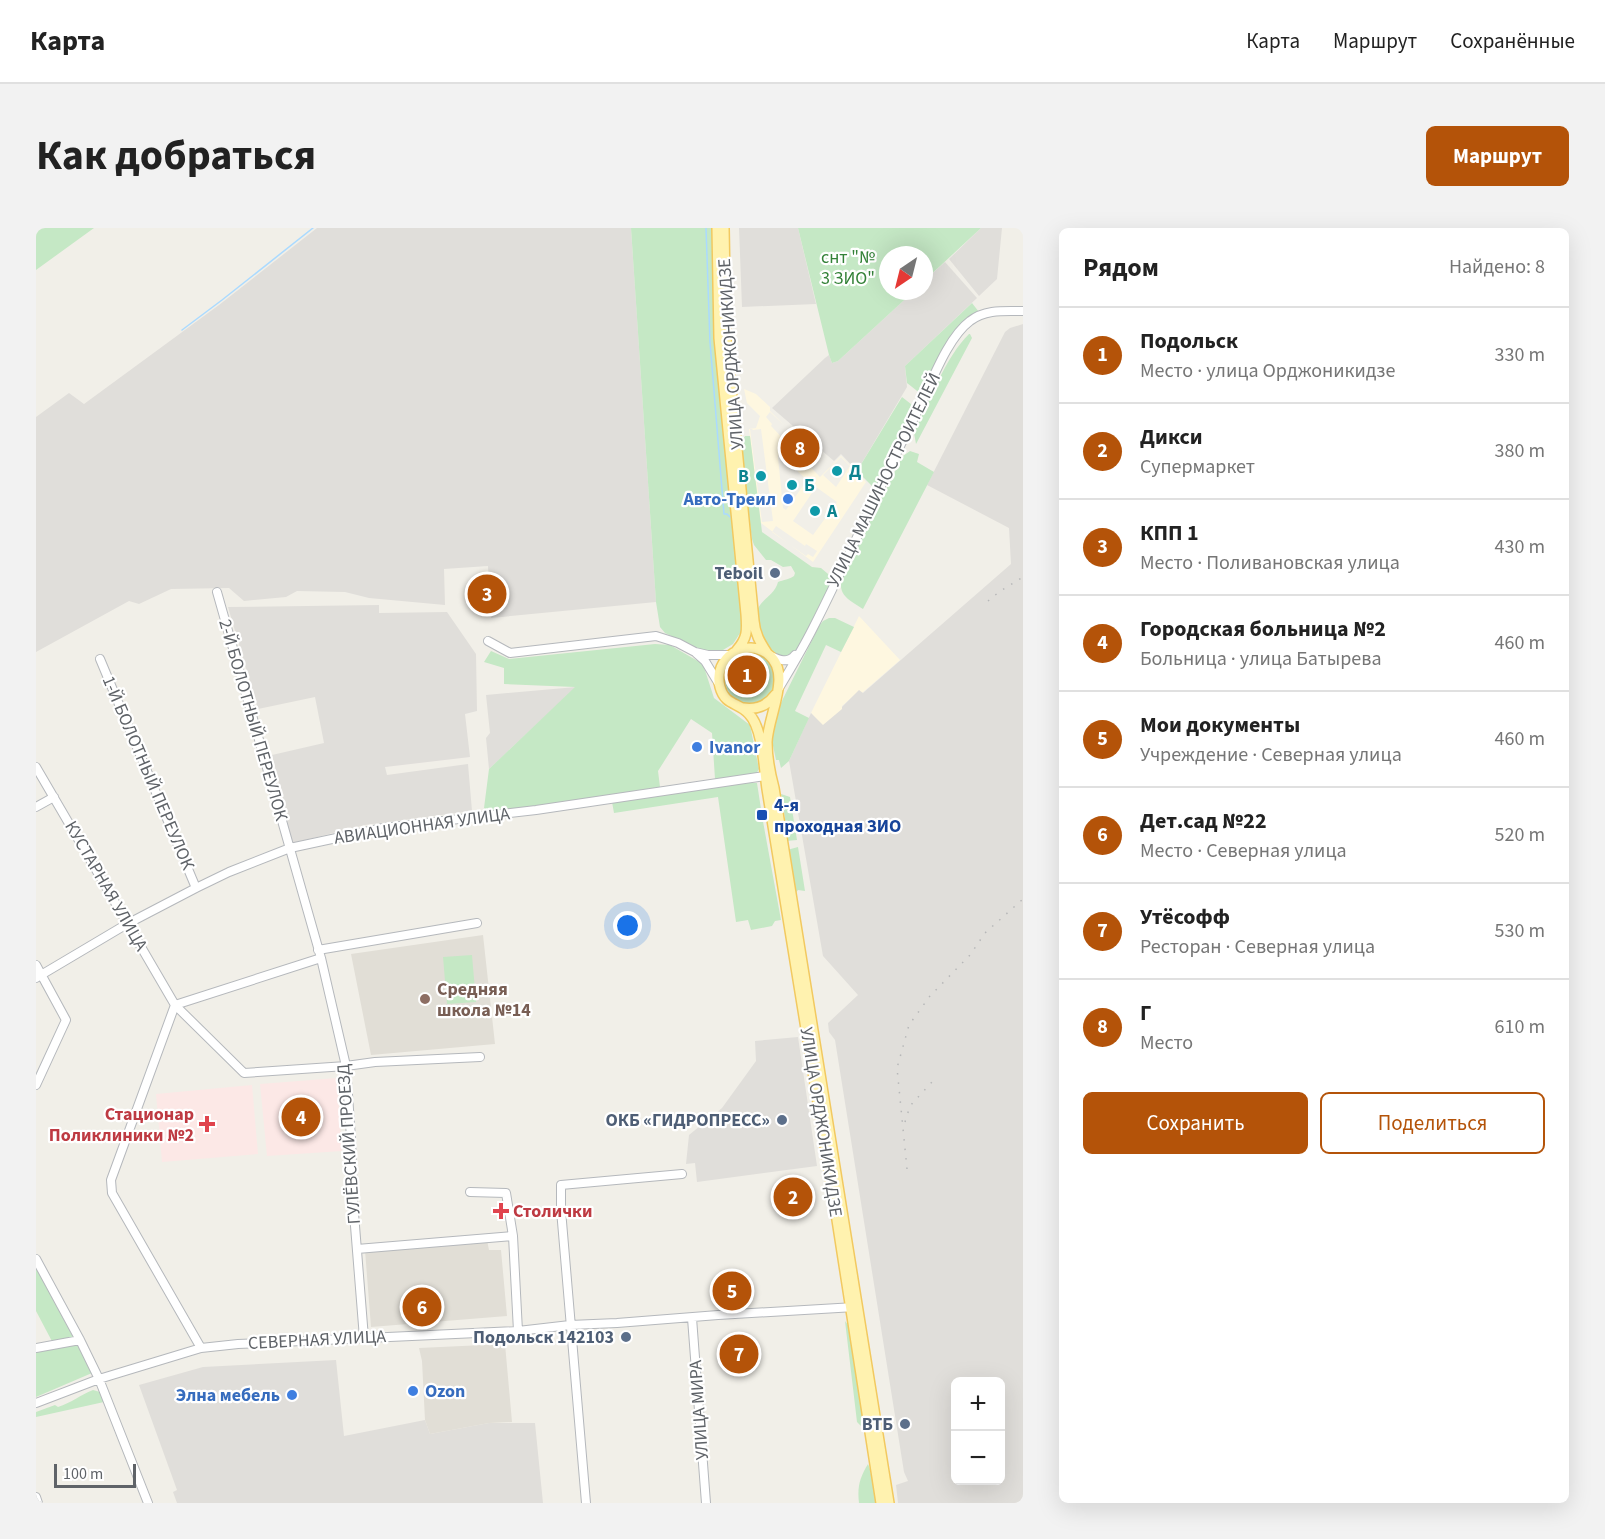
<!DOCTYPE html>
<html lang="ru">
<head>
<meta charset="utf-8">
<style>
	body { margin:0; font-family:"Source Sans 3",sans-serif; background:#f2f2f2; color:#222 }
	.controls { position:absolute; right:18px; bottom:18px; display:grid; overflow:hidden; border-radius:9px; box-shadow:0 6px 24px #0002 }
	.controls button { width:54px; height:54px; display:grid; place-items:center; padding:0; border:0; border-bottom:2px solid #e0e0e0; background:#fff; color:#222; font:30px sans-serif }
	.compass { position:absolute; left:843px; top:18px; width:54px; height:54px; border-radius:50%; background:#fff; box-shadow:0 6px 24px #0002; rotate:215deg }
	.scale { position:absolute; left:18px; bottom:15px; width:82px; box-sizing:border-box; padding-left:6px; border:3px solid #5f6368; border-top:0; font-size:16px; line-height:21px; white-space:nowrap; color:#5f6368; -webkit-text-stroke:4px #fff; paint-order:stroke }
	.you { position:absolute; left:592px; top:698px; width:21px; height:21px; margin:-15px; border:4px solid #fff; border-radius:50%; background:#1a73e8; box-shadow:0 0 0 9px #1a73e833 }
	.badge { display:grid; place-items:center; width:39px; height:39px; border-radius:50%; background:#b45309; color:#fff; font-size:20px; font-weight:700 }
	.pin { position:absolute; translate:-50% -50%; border:3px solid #fff; box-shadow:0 2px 6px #0006 }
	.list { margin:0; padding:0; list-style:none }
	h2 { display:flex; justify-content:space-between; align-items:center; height:78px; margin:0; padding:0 24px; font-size:26px }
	h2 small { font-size:20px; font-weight:400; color:#767676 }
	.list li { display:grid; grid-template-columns:39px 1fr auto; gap:18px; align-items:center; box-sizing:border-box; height:96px; padding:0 24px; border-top:2px solid #e0e0e0 }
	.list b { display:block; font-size:22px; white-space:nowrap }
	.list p { margin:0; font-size:20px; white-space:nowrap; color:#767676 }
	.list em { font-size:20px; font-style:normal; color:#767676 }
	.actions { display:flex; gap:12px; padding:18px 24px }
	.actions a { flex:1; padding:14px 0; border:2px solid #b45309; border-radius:9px; text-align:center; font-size:21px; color:#b45309 }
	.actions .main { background:#b45309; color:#fff }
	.map { position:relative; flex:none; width:987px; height:1275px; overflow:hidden; border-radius:9px }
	header { display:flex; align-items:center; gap:36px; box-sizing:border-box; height:84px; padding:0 30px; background:#fff; border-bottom:2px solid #e0e0e0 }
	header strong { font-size:28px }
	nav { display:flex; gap:33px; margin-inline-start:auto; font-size:21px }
	.intro { display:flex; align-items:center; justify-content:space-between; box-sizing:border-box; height:144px; padding:0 36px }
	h1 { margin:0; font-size:42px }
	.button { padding:15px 27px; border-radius:9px; background:#b45309; color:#fff; font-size:21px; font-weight:700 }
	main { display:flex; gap:36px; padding:0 36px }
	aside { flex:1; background:#fff; border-radius:9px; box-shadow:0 6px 24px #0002 }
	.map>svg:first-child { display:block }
	.commercial { fill:#fef7e0; fill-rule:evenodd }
	.industrial { fill:#e0deda; fill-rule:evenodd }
	.education { fill:#e1ded6 }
	.medical { fill:#fce8e6 }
	.green { fill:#c5e8c5 }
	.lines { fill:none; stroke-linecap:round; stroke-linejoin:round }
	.stream { stroke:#aadaff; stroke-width:1.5 }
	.minor-casing { stroke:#b5b8bc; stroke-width:10 }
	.major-casing { stroke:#f2c960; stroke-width:12 }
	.minor { stroke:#fff; stroke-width:8 }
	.major { stroke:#fff2af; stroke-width:9 }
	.rail { stroke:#b6b7b8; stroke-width:1.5; stroke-dasharray:1.5 8; stroke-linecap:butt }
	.culture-dot { fill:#0f9aa8; stroke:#fff; stroke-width:2 }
	.shop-dot { fill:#3f7fe0; stroke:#fff; stroke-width:2 }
	.service-dot { fill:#5c6f8a; stroke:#fff; stroke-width:2 }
	.transit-dot { fill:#1a4fb4; stroke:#fff; stroke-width:2 }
	.education-dot { fill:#8d6e63; stroke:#fff; stroke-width:2 }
	.health-dot { fill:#e0444e; stroke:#fff; stroke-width:2 }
	.labels { text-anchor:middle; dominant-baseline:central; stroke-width:4.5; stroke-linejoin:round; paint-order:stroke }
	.park-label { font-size:18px; fill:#348238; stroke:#fff }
	.street-label { font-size:18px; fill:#5f6368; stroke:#fff }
	.culture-label { font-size:18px; font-weight:bold; fill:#0d838f; stroke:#fff; text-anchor:start }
	.shop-label { font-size:18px; font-weight:bold; fill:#366cbe; stroke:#fff; text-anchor:end }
	.service-label { font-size:18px; font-weight:bold; fill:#4e5e75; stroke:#fff; text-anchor:end }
	.transit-label { font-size:18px; font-weight:bold; fill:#164399; stroke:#fff; text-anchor:start }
	.education-label { font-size:18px; font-weight:bold; fill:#785e54; stroke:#fff; text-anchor:start }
	.health-label { font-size:18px; font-weight:bold; fill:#be3a42; stroke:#fff; text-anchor:end }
</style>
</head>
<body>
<header>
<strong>Карта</strong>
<nav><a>Карта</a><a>Маршрут</a><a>Сохранённые</a></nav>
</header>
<div class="intro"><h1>Как добраться</h1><a class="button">Маршрут</a></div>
<main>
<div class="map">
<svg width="987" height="1275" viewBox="0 0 987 1275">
	<rect width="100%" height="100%" fill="#f1efe8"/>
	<path class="commercial" d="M 708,161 L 720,166 L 734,179 L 734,183 L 749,198 L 750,197 L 792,241 L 805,228 L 830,254 L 777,334 L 725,295 L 713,201 L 720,200 L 724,188 L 711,175 ZM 734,184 L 749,198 L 750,197 L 792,241 L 784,249 L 735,198 L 736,196 L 730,189 ZM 714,201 L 716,201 L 717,202 L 725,201 L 737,293 L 726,294 ZM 743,226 L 771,252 L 750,282 L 747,280 L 742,229 ZM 805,229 L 814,238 L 800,259 L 787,247 ZM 780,259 L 801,274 L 777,307 L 757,293 ZM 740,298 L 769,318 L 770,316 L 781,323 L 777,329 L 772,326 L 770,328 L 736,304 Z
		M 823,388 L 864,432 L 826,465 L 823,463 L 806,478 L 807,481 L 786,498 L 775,485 Z"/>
	<path class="industrial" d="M 281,0 L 595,0 L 620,374 L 455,390 L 452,338 L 408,341 L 409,377 L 333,370 L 309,364 L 261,363 L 250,369 L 208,373 L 193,360 L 135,361 L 103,376 L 93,373 L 0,424 L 0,189 L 33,165 L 48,176 L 183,77 Z
		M 703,0 L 762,0 L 780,76 L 706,79 Z
		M 945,0 L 966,0 L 961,51 L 943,68 L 913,31 Z
		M 909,34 L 941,70 L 869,138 L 871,159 L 821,243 L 805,226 L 798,233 L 736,180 L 789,130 L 793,127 L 796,135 L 802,133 L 878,63 L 888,63 L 888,53 Z
		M 987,96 L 987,1275 L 862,1275 L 860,1257 L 872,1253 L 868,1244 L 799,812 L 793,804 L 792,795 L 822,767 L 787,728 L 753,533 L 775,485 L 787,497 L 806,481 L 806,479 L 823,462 L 827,465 L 975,336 L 973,300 L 891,257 L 969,104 L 974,100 ZM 920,1154 L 964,1154 L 964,1252 L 920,1252 Z
		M 343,377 L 343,385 L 411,384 L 440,426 L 441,483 L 429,486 L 434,529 L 349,539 L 351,547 L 432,536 L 436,583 L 329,597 L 257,615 L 244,576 L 248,575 L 236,527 L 288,515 L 279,469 L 222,481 L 192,379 Z
		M 540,459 L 453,541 L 450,510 L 454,505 L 450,467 Z
		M 762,809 L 781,938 L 661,954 L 659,935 L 650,936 L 653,907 L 686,880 L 720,833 L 719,813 Z
		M 300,1132 L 308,1208 L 389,1192 L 394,1206 L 453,1195 L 499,1195 L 507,1275 L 141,1275 L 137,1264 L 141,1262 L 103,1157 L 167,1139 Z"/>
	<path class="education" d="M 447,707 L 459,816 L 335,827 L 315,726 Z
		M 451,1012 L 453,1022 L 465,1022 L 471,1088 L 335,1099 L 329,1022 Z
		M 469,1116 L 476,1194 L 453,1195 L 394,1206 L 389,1192 L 386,1133 L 383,1120 Z"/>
	<path class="medical" d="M 301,850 L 306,923 L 231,928 L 224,856 Z
		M 216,857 L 222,926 L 126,934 L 120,866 Z"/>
	<path class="green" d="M 0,0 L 58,0 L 0,42 Z
		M 595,0 L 677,0 L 708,399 L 697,416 L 687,422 L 664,422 L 629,405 L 624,399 L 620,374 Z
		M 762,0 L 945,0 L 888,53 L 888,27 L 852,27 L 852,63 L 878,63 L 802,133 L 796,135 L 793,127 Z
		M 936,75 L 943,84 L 932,95 L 885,166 L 871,155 L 869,138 Z
		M 933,106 L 934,106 L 936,110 L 880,216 L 878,205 C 892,176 910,128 933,106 Z
		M 866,169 L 880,180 L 843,261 L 839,261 L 821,243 Z
		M 709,208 L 714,208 L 726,304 L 776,339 L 785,340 L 798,351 L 762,422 C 758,427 752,430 745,429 C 726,424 724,399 721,383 C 725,371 739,367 742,354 C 747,352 754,351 758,348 L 759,345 L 755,338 L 747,339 L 735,332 L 730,332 L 718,317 L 716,311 L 703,219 Z
		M 874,223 L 883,226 L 881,234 L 898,244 L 827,381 C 816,373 803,369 805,353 L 864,233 L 867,228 Z
		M 793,390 L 799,390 L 818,399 L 805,424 L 790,417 L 759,483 L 773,490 L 753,533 L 745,540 L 743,532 L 740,532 L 735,508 L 738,489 L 783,398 L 787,393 Z
		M 619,416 L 634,417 L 667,436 L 678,470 L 714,497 L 723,541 L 720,546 L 679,551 L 676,505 L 655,491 L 622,543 L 624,559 L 455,585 L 448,580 L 453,541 L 539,459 L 468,456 L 468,440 L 448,434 L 455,423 L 473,431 Z
		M689 451a25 25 0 1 1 50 0a25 25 0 1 1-50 0Z
		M 710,555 L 721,555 L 725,581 L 723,581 L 724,587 L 726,588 L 745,692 L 739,693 L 736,698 L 715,702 L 712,692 L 700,694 L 682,569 L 578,585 L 576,574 Z
		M 745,566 L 754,569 L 761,612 L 750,613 L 747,601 L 749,590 Z
		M 762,619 L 769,663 L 762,662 L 758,667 L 751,622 Z
		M 436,727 L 440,774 L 411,776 L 407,729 Z
		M 0,1039 L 56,1145 L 0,1169 L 0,1123 L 19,1119 L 0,1083 Z
		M 809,1093 L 812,1097 L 829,1200 L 828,1201 L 821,1194 Z
		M 57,1162 L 64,1164 L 68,1174 L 0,1189 L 0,1184 L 19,1177 L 22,1179 C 35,1175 44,1167 57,1162 Z
		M 832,1236 L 834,1241 L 840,1275 L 823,1275 C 821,1259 824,1249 832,1236 Z"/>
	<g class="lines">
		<path class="stream" d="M 670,0 L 674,114 L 688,286 L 691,286 L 694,289
			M 146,102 L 186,72 L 277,0"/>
		<defs>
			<path id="minor" d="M 181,364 L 285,730 L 310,838 L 315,910 L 317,973 L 328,1110
				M 452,413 L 474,425 L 620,408 L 642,415 L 659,424 L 672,427 L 694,427
				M 660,425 L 669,433 L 683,456
				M 733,427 C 743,432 752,436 759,427
				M 64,431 L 160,660
				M 743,460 C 755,440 767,420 777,400 C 814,328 845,254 882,182 C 895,156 911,110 934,93 C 949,81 969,83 987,83
				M 0,539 L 139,777 L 208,845 L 310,838 L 339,834 L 444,829
				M 0,579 L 18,569
				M 282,722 L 441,695
				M 0,737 L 30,792 L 0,857
				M 0,750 L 91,696 L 160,660 L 193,644 L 254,620 L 347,600 L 500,582 L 729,548
				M 139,777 L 75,952 L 76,965 L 165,1120
				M 139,777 L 285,730
				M 434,964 L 470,965 L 477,1008 L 482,1103
				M 321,1021 L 477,1008
				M 0,1031 L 44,1112 L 63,1151 L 112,1275
				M 656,1090 L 670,1275
				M 0,1120 L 44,1112
				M 0,1175 L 63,1151 L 165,1120 L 202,1116 L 482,1103 L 534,1097 L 581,1095 L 682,1087 L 819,1079
				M 0,1269 L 2,1275
				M 550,1275 L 525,982 L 525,957 L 646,946"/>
			<path id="major" d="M 681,0 L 683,110 L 710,386 C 711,402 712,409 701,422
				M 688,0 L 690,109 L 718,393 C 719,406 724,414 731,425
				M 707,480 C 720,482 731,478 739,467
				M 845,1275 L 799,979 L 731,561 C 728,541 727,500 713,486 C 703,474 689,478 684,459 C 676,430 711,408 733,427 C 756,446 732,488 731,514 C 731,529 734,545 738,560 C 774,798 816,1036 853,1275"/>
		</defs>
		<use href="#minor" class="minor-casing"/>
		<use href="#major" class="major-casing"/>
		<use href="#minor" class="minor"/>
		<use href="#major" class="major"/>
		<path class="rail" d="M 952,373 L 963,364 L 987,349
			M 869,894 L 874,878 L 896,854
			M 871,941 L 861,840 L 873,797 L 894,768 L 934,727 L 949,705 L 987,671"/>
	</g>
	<g class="culture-dot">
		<circle cx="801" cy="243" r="6"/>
		<circle cx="725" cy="248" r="6"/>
		<circle cx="756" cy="257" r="6"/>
		<circle cx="779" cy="283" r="6"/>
	</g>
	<g class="shop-dot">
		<circle cx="752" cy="271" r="6"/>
		<circle cx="661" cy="519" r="6"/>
		<circle cx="377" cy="1163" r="6"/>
		<circle cx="256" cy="1167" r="6"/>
	</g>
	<g class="service-dot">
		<circle cx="739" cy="345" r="6"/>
		<circle cx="746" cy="892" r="6"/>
		<circle cx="590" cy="1109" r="6"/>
		<circle cx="869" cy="1196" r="6"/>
	</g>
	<rect class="transit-dot" x="720" y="581" width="12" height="12" rx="3"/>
	<circle class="education-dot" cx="389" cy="771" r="6"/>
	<g class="health-dot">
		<path d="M168 887h6v6h6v6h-6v6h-6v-6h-6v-6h6z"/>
		<path d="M462 974h6v6h6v6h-6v6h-6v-6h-6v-6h6z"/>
	</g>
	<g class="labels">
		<g class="park-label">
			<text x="812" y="29">снт "№<tspan x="812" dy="21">3 ЗИО"</tspan></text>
		</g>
		<g class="street-label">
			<text transform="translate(695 126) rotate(-94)">УЛИЦА ОРДЖОНИКИДЗЕ</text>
			<text transform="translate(848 252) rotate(-64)">УЛИЦА МАШИНОСТРОИТЕЛЕЙ</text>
			<text transform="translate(217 492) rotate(74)">2-Й БОЛОТНЫЙ ПЕРЕУЛОК</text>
			<text transform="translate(112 545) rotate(67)">1-Й БОЛОТНЫЙ ПЕРЕУЛОК</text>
			<text transform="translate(386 598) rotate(-8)">АВИАЦИОННАЯ УЛИЦА</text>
			<text transform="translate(70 658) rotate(60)">КУСТАРНАЯ УЛИЦА</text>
			<text transform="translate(785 894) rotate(81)">УЛИЦА ОРДЖОНИКИДЗЕ</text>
			<text transform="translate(313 916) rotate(-94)">ГУЛЁВСКИЙ ПРОЕЗД</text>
			<text transform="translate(281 1112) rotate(-3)">СЕВЕРНАЯ УЛИЦА</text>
			<text transform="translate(663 1182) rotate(-94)">УЛИЦА МИРА</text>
		</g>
		<g class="culture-label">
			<text x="813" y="243">Д</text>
			<text x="713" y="248" text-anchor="end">В</text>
			<text x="768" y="257">Б</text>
			<text x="791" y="283">А</text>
		</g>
		<g class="shop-label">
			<text x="740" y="271">Авто-Треил</text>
			<text x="673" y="519" text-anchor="start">Ivanor</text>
			<text x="389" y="1163" text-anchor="start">Ozon</text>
			<text x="244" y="1167">Элна мебель</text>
		</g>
		<g class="service-label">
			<text x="727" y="345">Teboil</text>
			<text x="734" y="892">ОКБ «ГИДРОПРЕСС»</text>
			<text x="578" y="1109">Подольск 142103</text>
			<text x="857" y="1196">ВТБ</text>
		</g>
		<g class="transit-label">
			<text x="738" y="577">4-я<tspan x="738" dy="21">проходная ЗИО</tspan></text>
		</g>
		<g class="education-label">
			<text x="401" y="761">Средняя<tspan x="401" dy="21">школа №14</tspan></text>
		</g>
		<g class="health-label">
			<text x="158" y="886">Стационар<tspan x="158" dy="21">Поликлиники №2</tspan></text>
			<text x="477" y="983" text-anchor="start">Столички</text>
		</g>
	</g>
</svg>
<div class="controls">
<button>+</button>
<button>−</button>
</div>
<svg class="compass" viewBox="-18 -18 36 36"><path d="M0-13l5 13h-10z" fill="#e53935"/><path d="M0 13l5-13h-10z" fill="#767676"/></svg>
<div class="scale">100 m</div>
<div class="you"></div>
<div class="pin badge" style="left:711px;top:447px">1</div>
<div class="pin badge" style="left:757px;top:969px">2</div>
<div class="pin badge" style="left:451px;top:366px">3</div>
<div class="pin badge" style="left:265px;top:889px">4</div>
<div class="pin badge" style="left:696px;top:1063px">5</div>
<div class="pin badge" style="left:386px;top:1079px">6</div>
<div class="pin badge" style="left:703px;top:1126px">7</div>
<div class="pin badge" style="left:764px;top:220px">8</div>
</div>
<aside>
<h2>Рядом<small>Найдено: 8</small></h2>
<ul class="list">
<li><span class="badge">1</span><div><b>Подольск</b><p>Место · улица Орджоникидзе</p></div><em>330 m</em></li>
<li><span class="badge">2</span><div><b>Дикси</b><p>Супермаркет</p></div><em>380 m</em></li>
<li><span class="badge">3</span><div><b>КПП 1</b><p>Место · Поливановская улица</p></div><em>430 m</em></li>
<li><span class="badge">4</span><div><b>Городская больница №2</b><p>Больница · улица Батырева</p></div><em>460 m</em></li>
<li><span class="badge">5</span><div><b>Мои документы</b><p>Учреждение · Северная улица</p></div><em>460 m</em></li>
<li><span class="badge">6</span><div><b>Дет.сад №22</b><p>Место · Северная улица</p></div><em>520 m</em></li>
<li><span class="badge">7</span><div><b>Утёсофф</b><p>Ресторан · Северная улица</p></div><em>530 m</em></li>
<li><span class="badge">8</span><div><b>Г</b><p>Место</p></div><em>610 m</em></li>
</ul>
<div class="actions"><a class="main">Сохранить</a><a>Поделиться</a></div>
</aside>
</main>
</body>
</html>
